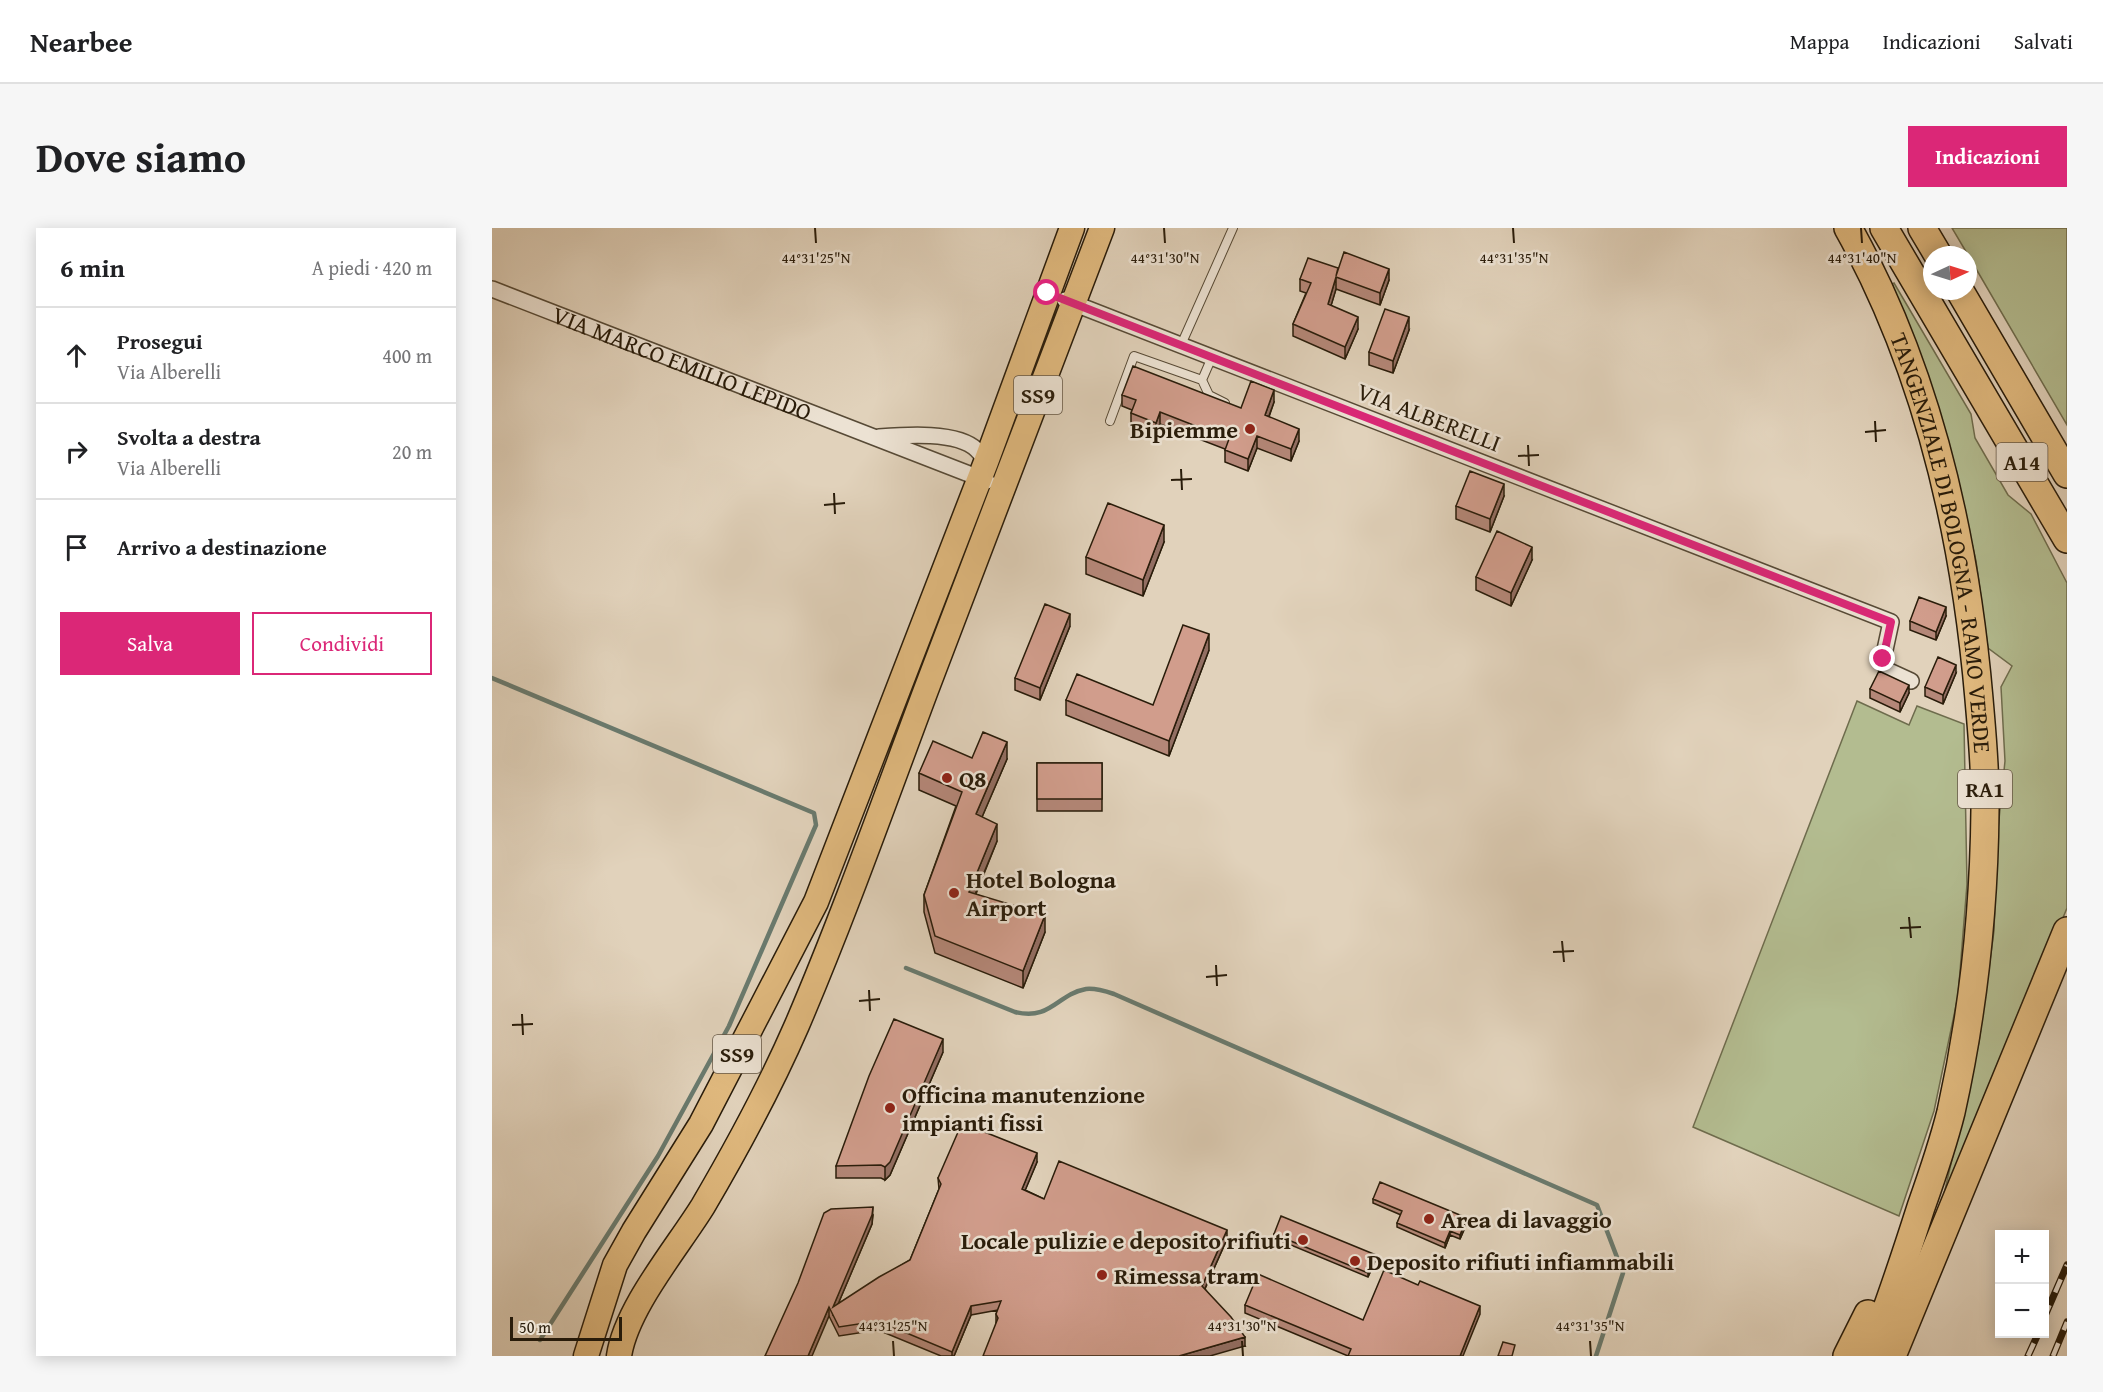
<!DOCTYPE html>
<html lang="it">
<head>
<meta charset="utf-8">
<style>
	body { margin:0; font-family:"Gentium Book Plus",serif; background:#f6f6f6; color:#202124 }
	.controls { position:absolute; right:18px; bottom:18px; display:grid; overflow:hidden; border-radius:0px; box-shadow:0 3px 15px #0003 }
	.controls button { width:54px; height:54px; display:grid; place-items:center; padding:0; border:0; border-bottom:2px solid #e0e0e0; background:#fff; color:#202124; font:30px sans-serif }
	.compass { position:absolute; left:1431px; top:18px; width:54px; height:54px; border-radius:50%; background:#fff; box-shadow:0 3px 15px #0003; rotate:86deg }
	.scale { position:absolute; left:18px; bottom:15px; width:112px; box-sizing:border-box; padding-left:6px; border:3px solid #291c0a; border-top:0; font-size:16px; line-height:21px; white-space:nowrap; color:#291c0a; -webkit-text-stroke:4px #ece2d3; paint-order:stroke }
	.stop { position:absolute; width:18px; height:18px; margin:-14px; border:4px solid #db2777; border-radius:50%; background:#fff }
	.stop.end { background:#db2777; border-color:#fff; box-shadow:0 2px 6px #0008 }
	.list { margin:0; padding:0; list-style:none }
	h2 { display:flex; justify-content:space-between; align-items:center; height:78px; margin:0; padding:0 24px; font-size:26px }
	h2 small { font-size:20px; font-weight:400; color:#757577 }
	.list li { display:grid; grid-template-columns:39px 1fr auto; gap:18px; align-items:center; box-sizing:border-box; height:96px; padding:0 24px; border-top:2px solid #e0e0e0 }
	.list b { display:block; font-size:22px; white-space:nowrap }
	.list p { margin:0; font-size:20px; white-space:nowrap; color:#757577 }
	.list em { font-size:20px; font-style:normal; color:#757577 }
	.actions { display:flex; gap:12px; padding:18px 24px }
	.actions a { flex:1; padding:14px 0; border:2px solid #db2777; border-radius:0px; text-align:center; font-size:21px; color:#db2777 }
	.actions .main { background:#db2777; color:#fff }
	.icon { flex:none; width:33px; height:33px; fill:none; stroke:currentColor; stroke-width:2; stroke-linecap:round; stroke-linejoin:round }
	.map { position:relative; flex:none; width:1575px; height:1128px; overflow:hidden; border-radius:0px }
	header { display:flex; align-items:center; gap:36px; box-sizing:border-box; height:84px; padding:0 30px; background:#fff; border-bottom:2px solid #e0e0e0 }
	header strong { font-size:28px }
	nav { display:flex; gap:33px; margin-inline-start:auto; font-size:21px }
	.intro { display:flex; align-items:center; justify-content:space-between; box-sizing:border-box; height:144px; padding:0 36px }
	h1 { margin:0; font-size:42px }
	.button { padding:15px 27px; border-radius:0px; background:#db2777; color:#fff; font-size:21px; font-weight:700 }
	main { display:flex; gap:36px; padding:0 36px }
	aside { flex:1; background:#fff; border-radius:0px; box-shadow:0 3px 15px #0003 }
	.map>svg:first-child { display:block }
	.green { fill:#b3bc90; stroke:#6e6c4d; stroke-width:1.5 }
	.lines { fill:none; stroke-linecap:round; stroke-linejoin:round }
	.stream { stroke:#697a6e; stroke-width:4.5 }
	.lane-casing { stroke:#574a36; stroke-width:10 }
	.street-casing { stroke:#574a36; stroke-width:18 }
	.primary-casing { stroke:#291c0a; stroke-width:27 }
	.highway-casing { stroke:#291c0a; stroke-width:30 }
	.lane { stroke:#ece2d3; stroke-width:8 }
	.street { stroke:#ece2d3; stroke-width:15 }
	.primary { stroke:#e0b97e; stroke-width:24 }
	.highway { stroke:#e0b97e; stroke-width:27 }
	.rail-casing { stroke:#291c0a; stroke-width:7 }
	.rail { stroke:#ece2d3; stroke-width:4.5; stroke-dasharray:14; stroke-linecap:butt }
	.wall { fill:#b48778; stroke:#291c0a; stroke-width:1.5 }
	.shaded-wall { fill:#926e62; stroke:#291c0a; stroke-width:1.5 }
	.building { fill:#d19d8c; stroke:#291c0a; stroke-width:1.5 }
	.route { stroke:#db2777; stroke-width:8 }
	.ticks { fill:none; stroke:#291c0a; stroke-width:2 }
	.poi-dot { fill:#8f2418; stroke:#ece2d3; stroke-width:2 }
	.labels { text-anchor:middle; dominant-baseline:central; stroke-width:5; stroke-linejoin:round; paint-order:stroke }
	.shield { fill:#ece2d3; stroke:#645746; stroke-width:1.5 }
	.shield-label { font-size:22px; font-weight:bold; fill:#291c0a }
	.street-label { font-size:24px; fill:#291c0a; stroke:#ece2d3 }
	.poi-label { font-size:24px; font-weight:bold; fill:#291c0a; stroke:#ece2d3; text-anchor:start }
	.ticks-label { font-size:15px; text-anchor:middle; fill:#291c0a; stroke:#ece2d3; stroke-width:5; stroke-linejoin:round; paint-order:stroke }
</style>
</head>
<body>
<header>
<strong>Nearbee</strong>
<nav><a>Mappa</a><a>Indicazioni</a><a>Salvati</a></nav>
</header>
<div class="intro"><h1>Dove siamo</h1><a class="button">Indicazioni</a></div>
<main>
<aside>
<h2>6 min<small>A piedi · 420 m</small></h2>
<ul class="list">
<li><svg class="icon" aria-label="ahead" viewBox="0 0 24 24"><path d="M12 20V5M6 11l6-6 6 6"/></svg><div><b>Prosegui</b><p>Via Alberelli</p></div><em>400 m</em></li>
<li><svg class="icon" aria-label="right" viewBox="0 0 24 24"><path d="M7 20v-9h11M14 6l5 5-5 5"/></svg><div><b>Svolta a destra</b><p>Via Alberelli</p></div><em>20 m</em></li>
<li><svg class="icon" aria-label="arrive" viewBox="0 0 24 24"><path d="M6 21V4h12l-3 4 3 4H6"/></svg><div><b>Arrivo a destinazione</b></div></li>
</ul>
<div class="actions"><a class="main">Salva</a><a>Condividi</a></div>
</aside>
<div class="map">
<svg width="1575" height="1128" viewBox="0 0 1575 1128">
	<rect width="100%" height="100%" fill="#e1d2bb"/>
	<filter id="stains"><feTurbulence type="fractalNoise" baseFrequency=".00333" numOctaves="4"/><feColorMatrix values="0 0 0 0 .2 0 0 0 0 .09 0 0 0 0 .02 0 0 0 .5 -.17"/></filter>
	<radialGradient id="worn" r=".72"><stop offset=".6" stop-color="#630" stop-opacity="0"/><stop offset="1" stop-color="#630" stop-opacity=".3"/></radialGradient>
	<path class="green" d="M 1460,0 L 1575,0 L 1575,197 L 1476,27 Z
		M 1402,55 L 1479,186 L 1483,210 L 1516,267 L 1539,286 L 1575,355 L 1575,680 L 1432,1025 L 1452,966 L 1487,814 L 1502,703 L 1505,611 L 1513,533 L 1509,459 L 1520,438 L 1496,420 L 1484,333 L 1463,243 L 1437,153 L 1400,56 Z
		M 1365,473 L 1417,497 L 1425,478 L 1472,496 L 1475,656 L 1466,768 L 1442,883 L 1407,988 L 1201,899 Z"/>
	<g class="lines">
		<path class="stream" d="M 0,450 L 322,585 L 324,597 L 237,798 L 166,928 L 48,1112
			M 414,740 L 523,784 C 559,793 565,766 594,761 C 603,760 613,763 622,766 L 1105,977 L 1131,1045 L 1104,1128"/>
		<defs>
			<path id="lane" d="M 689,117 L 741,0
				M 710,152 L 717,167 L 733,175
				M 618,193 L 642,128 L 710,152 L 720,129"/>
			<g id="street">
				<path id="s1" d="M 0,61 L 495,253"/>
				<path d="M 573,72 L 1399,394 L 1391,431 L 1395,442 L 1419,453"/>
				<path d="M 387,209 C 413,207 466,203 485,222 C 489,226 493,232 496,237"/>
			</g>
			<path id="primary" d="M 94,1128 L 123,1037 L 142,1003 L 209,896 L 324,674 L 494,234 L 580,0
				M 127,1128 C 134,1080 185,1020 211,978 C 245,920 278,859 305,797 C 352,687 392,574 434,462 C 492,308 550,154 610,0"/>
			<g id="highway">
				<path id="s2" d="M 1356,0 C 1436,143 1473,308 1487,471 C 1490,507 1494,545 1493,582 C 1492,683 1481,785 1459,884 C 1451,916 1440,948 1429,979 C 1413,1029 1397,1079 1377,1128"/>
				<path d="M 1392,0 L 1575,311"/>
				<path d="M 1430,0 L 1446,27"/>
				<path d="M 1468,63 L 1575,246"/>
				<path d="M 1355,1128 L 1376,1086"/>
				<path d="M 1400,1128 L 1575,703"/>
			</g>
		</defs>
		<use href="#lane" class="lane-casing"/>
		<use href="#street" class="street-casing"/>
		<use href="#primary" class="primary-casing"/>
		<use href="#highway" class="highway-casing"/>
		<use href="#lane" class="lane"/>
		<use href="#street" class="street"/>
		<use href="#primary" class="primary"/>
		<use href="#highway" class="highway"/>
		<defs>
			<path id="rail" d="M 1552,1090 L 1575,1037
				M 1536,1128 L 1546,1106
				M 1561,1128 L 1575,1094"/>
		</defs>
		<use href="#rail" class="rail-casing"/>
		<use href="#rail" class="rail"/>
	</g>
	<path class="wall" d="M 846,40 L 897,52 L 888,77 L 844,61 L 839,77 L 866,101 L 853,131 L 801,108 L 801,96 L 814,65 L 808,63 L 808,51 Z
		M 917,102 L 901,145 L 877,137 L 877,124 Z
		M 630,167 L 749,180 L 782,174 L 777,189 L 807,213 L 799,233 L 765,220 L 756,243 L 733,234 L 733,221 L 668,196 L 664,207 L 639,197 L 639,185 L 640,182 L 630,178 Z
		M 1012,268 L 998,304 L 964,291 L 964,278 Z
		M 672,314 L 651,368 L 594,346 L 594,329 Z
		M 1040,332 L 1019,378 L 984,362 L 984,349 Z
		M 1454,388 L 1444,412 L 1418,402 L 1418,393 Z
		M 578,398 L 548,472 L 523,462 L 523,450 Z
		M 717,422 L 677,528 L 574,487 L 574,472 L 661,477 Z
		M 1464,445 L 1451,476 L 1433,468 L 1433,459 Z
		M 1378,461 L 1417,465 L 1408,484 L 1378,470 Z
		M 480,530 L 515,531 L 490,589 L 505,613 L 484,666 L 553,704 L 531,760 L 443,725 L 432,684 L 432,667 L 464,578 L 427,562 L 427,545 Z
		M 545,535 L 610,535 L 610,583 L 545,583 Z
		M 451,824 L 398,947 L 393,952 L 389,950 L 344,950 L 344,938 Z
		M 545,934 L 533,962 L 552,971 L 735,1011 L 713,1061 L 753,1118 L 504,1095 L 504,1086 L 506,1082 L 479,1087 L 462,1128 L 449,1128 L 386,1102 L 347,1108 L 337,1088 L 273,1128 L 381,988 L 380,996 L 346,1076 L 418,1032 L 447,961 L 446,950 Z
		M 881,971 L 975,995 L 968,1011 L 958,1007 L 953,1020 L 905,999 L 905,995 L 909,987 L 881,975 Z
		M 782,1006 L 884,1031 L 876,1049 L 782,1010 Z
		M 753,1077 L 871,1092 L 988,1086 L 856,1128 L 753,1085 Z"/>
	<path class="shaded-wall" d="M 897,41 L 897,52 L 888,77 L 888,65 Z
		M 844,49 L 844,61 L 836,88 L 836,76 Z
		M 866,89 L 866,101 L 853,131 L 853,119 Z
		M 917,89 L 917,102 L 901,145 L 901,133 Z
		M 782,162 L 782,174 L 773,199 L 773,187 Z
		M 668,184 L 668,196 L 664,207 L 664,195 Z
		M 807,201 L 807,213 L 799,233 L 799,221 Z
		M 765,208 L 765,220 L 756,243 L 756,231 Z
		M 1012,256 L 1012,268 L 998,304 L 998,291 Z
		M 672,297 L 672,314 L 651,368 L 651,352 Z
		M 1040,319 L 1040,332 L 1019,378 L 1019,365 Z
		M 1454,379 L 1454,388 L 1444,412 L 1444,404 Z
		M 578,386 L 578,398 L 548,472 L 548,460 Z
		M 717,406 L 717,422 L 677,528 L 677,513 Z
		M 1464,437 L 1464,445 L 1451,476 L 1451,467 Z
		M 1417,457 L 1417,465 L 1408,484 L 1408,475 Z
		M 515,514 L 515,531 L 484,603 L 484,586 Z
		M 505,596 L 505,613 L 477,681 L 477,664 Z
		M 553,687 L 553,704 L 531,760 L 531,743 Z
		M 451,811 L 451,824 L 398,947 L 393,952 L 393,939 Z
		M 545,925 L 545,934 L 530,970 L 530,961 Z
		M 381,979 L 380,996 L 341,1088 L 341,1079 Z
		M 975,990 L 975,995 L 968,1011 L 968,1007 Z
		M 735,1002 L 735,1011 L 710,1067 L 710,1058 Z
		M 958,1003 L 958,1007 L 953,1020 L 953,1015 Z
		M 884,1027 L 884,1031 L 876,1049 L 876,1045 Z
		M 479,1078 L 479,1087 L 462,1128 L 460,1128 L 460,1124 Z
		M 988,1078 L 988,1086 L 971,1128 L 968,1128 Z
		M 337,1079 L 337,1088 L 320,1128 L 316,1128 Z
		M 753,1109 L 753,1118 L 718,1128 L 687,1128 Z"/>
	<path class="building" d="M 852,24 L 897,41 L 888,65 L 844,49 L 836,76 L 866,89 L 853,119 L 801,96 L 819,55 L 808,51 L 816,30 L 846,40 L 844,48 Z
		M 893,81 L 917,89 L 901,133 L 877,124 Z
		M 641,138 L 749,180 L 759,153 L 782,162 L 773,187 L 807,201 L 799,221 L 765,208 L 756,231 L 733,222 L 737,211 L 668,184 L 664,195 L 639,185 L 644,172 L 630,167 Z
		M 978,243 L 1012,256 L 998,291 L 964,278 Z
		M 616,275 L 672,297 L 651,352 L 594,329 Z
		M 1005,303 L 1040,319 L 1019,365 L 984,349 Z
		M 1427,369 L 1454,379 L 1444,404 L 1418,393 Z
		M 553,376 L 578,386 L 548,460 L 523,450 Z
		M 691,397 L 717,406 L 677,513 L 574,472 L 585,446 L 661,477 Z
		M 1446,429 L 1464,437 L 1451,467 L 1433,459 Z
		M 1387,443 L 1417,457 L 1408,475 L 1378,461 Z
		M 491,504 L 515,514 L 484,586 L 505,596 L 477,664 L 553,687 L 531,743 L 443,708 L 432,667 L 470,564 L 427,545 L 441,513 L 480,530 Z
		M 545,535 L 610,535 L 610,571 L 545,571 Z
		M 402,791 L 451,811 L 398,934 L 393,939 L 389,937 L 344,938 L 377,848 Z
		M 470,895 L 545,925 L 530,961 L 552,971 L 567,933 L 735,1002 L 710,1058 L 739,1089 L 753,1109 L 687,1128 L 491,1128 L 506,1090 L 504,1086 L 509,1073 L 479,1078 L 460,1124 L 386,1093 L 347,1099 L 337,1079 L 316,1128 L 273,1128 L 306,1055 L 332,985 L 339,981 L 381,979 L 380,987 L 341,1079 L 387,1049 L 418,1032 L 449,956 L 446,950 Z
		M 888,954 L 975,990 L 968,1007 L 958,1003 L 953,1015 L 905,995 L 910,983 L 881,971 Z
		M 789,988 L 884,1027 L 876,1045 L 782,1006 Z
		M 892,1042 L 926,1057 L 928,1053 L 988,1078 L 968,1128 L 856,1128 L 859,1121 L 753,1077 L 766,1046 L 871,1092 Z
		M 1011,1114 L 1023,1117 L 1020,1128 L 1006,1128 Z"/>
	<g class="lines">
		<path class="route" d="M 555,65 L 1399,394 L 1391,431"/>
	</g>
	<path class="ticks" d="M 323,0 L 324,15M 672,0 L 673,15M 1021,0 L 1022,15M 1369,0 L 1370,15M 1383,193 L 1384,214M 1373,204 L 1394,202M 1036,217 L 1037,238M 1026,228 L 1047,227M 689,241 L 690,262M 679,252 L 700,251M 342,265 L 343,286M 332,277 L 353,275M 1417,689 L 1419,710M 1408,700 L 1429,699M 1070,713 L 1072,734M 1061,724 L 1082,723M 724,737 L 725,758M 714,749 L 735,747M 377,762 L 378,783M 367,773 L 388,771M 30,786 L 31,807M 20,797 L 41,796M 401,1113 L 402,1128M 750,1113 L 751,1128M 1098,1113 L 1099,1128"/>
	<g class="poi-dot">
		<circle cx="758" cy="201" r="6"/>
		<circle cx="455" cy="550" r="6"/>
		<circle cx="462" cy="665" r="6"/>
		<circle cx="398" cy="880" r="6"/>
		<circle cx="937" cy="991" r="6"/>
		<circle cx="811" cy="1012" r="6"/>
		<circle cx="863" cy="1033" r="6"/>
		<circle cx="610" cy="1047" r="6"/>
	</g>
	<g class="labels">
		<g class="shield">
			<rect x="522" y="148" width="48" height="38" rx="4.5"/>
			<rect x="1504.5" y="215" width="51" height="38" rx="4.5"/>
			<rect x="1466" y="542" width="54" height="38" rx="4.5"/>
			<rect x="221" y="807" width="48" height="38" rx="4.5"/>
		</g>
		<g class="shield-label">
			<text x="546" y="167">SS9</text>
			<text x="1530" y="234">A14</text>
			<text x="1493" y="561">RA1</text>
			<text x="245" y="826">SS9</text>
		</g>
		<g class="street-label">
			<text stroke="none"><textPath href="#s1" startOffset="204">VIA MARCO EMILIO LEPIDO</textPath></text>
			<text transform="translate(937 189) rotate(21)">VIA ALBERELLI</text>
			<text stroke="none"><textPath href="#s2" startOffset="332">TANGENZIALE DI BOLOGNA - RAMO VERDE</textPath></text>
		</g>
		<g class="poi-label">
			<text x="746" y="201" text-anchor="end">Bipiemme</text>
			<text x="467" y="550">Q8</text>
			<text x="474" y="651">Hotel Bologna<tspan x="474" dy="28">Airport</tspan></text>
			<text x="410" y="866">Officina manutenzione<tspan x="410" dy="28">impianti fissi</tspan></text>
			<text x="949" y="991">Area di lavaggio</text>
			<text x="799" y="1012" text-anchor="end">Locale pulizie e deposito rifiuti</text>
			<text x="875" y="1033">Deposito rifiuti infiammabili</text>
			<text x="622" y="1047">Rimessa tram</text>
		</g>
	</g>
	<g class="ticks-label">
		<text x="324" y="35">44°31'25"N</text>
		<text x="673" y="35">44°31'30"N</text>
		<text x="1022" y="35">44°31'35"N</text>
		<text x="1370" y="35">44°31'40"N</text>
		<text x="401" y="1103">44°31'25"N</text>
		<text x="750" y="1103">44°31'30"N</text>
		<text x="1098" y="1103">44°31'35"N</text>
	</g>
	<rect width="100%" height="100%" filter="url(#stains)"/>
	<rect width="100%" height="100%" fill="url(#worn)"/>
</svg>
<div class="controls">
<button>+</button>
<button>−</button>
</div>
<svg class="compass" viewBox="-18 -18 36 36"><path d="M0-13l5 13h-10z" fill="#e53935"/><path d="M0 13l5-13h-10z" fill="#757577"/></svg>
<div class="scale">50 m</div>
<div class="stop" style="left:555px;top:65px"></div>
<div class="stop end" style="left:1391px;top:431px"></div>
</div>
</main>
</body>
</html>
